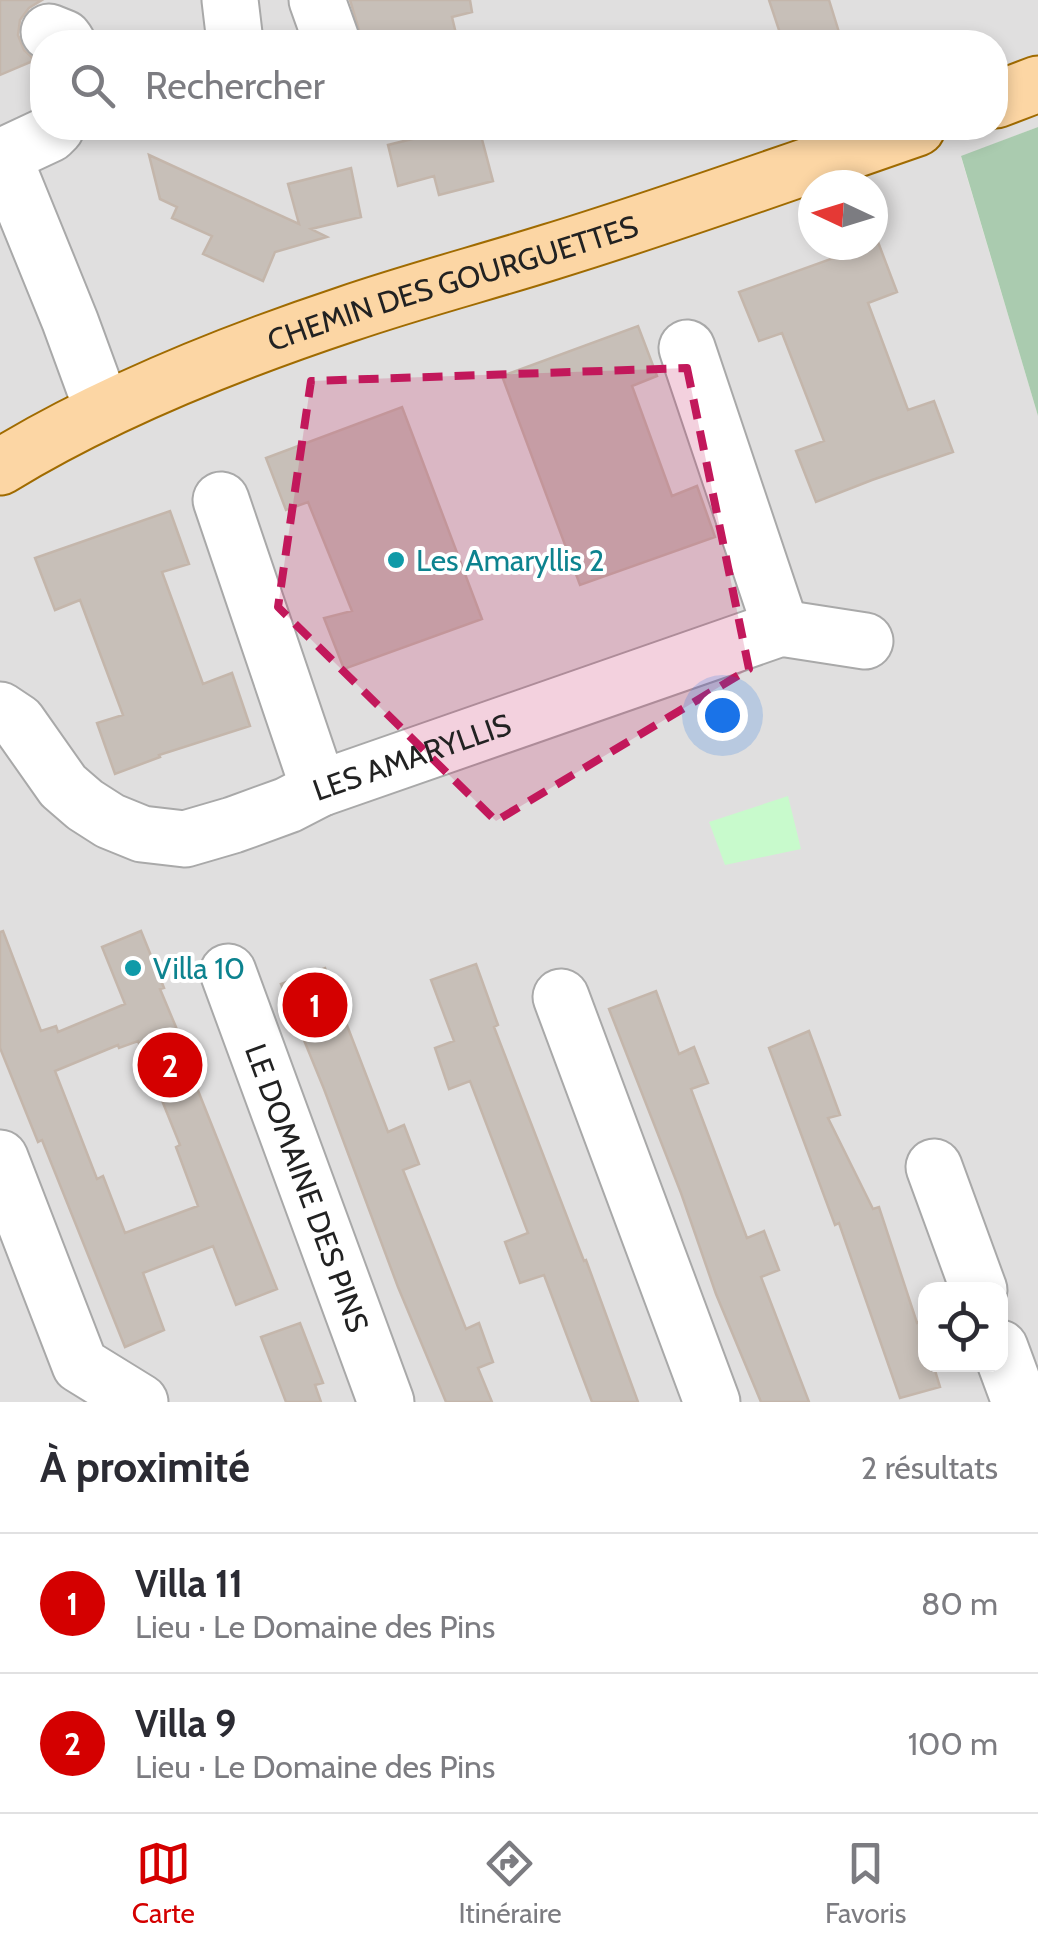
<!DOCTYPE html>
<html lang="fr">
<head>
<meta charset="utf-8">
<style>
	body { margin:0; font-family:Cabin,sans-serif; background:#f2f2f3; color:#2b2b33 }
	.controls { position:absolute; right:30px; bottom:30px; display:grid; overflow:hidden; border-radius:20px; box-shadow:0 5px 15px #0003 }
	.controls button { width:90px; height:90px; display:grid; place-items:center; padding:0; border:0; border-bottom:2px solid #e1e1e2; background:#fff; color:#2b2b33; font:50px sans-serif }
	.compass { position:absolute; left:798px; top:170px; width:90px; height:90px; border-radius:50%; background:#fff; box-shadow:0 5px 15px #0003; rotate:274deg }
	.you { position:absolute; left:722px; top:715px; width:35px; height:35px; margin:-25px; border:8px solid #fff; border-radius:50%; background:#1a73e8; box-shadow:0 0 0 15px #1a73e833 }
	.badge { display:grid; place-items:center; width:65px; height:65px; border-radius:50%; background:#d40000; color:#fff; font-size:32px; font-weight:700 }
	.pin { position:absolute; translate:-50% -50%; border:5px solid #fff; box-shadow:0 2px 10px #0006 }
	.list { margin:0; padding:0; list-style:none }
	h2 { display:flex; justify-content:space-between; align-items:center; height:130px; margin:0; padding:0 40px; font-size:42px }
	h2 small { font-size:32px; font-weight:400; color:#7c7c81 }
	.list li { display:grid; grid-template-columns:65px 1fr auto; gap:30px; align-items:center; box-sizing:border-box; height:140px; padding:0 40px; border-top:2px solid #e1e1e2 }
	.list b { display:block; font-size:38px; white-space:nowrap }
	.list p { margin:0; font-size:32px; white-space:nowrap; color:#7c7c81 }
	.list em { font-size:32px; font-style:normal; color:#7c7c81 }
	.icon { flex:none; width:55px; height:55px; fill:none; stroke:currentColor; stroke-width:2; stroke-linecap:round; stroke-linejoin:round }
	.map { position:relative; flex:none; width:1038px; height:1402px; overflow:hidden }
	.search { position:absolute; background:#fff; box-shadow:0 5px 15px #0003; left:30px; right:30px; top:30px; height:110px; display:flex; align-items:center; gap:25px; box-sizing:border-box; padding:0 35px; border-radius:40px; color:#7c7c81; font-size:38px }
	.sheet { height:410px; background:#fff }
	nav { display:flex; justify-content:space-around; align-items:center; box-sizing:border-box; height:140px; border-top:2px solid #e1e1e2; background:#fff; font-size:28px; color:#7c7c81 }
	nav a { display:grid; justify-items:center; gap:5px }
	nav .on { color:#d40000 }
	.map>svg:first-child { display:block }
	.residential { fill:#e0dfdf; fill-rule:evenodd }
	.cemetery { fill:#aacbaf }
	.park { fill:#c8facc }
	.building { fill:#c7bfb8; stroke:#c4b6ab; stroke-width:2.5; fill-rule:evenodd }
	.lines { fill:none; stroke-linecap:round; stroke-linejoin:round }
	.minor-casing { stroke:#a9a9a9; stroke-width:59 }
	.major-casing { stroke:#a06b00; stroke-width:59 }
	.minor { stroke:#fff; stroke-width:55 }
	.major { stroke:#fcd6a4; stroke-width:55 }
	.marked { fill:#c2185b; fill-opacity:0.2; stroke:#c2185b; stroke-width:8; stroke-dasharray:20 12; stroke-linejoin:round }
	.culture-dot { fill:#0f9aa8; stroke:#fff; stroke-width:4 }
	.labels { text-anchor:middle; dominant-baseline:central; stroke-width:8; stroke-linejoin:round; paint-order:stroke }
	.street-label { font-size:30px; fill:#222; stroke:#fff }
	.culture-label { font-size:30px; fill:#0d838f; stroke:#fff; text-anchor:start }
</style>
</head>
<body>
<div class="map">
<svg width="1038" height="1402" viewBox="0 0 1038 1402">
	<rect width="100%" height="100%" fill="#f2efe9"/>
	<path class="residential" d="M 0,0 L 1038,0 L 1038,127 L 961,157 L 1038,416 L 1038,1402 L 0,1402 ZM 42,42 L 996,42 L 996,128 L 42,128 ZM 813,185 L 873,185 L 873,245 L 813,245 ZM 926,1290 L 1000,1290 L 1000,1364 L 926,1364 Z"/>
	<path class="cemetery" d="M 1038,127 L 1038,416 L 961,156 Z"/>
	<path class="park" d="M 788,796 L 801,849 L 725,865 L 709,822 Z"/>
	<path class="building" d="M 0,0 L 42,0 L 29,8 L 20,20 L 18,35 L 24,50 L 35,60 L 0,75 Z
		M 350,0 L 470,0 L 472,12 L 452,17 L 458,42 L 400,42 L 397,32 L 362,40 Z
		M 769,0 L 829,0 L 842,42 L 783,42 Z
		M 417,128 L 479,128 L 493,181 L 439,195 L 434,176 L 398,186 L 388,145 L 420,137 Z
		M 149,155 L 299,224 L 288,184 L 351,168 L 361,217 L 311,229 L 327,237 L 275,252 L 263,281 L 203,254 L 212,236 L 172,218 L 177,207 L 160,199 Z
		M 878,242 L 897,292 L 868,303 L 908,410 L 934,401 L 953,452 L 872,480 L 816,502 L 796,451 L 824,441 L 782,333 L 759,341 L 739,292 Z
		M 638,326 L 657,376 L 632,386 L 672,496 L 697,486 L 715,537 L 580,585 L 502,376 Z
		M 402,407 L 482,619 L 344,669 L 324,618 L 352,611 L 308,502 L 286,510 L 266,458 Z
		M 170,511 L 189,564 L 162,572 L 203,684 L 232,673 L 250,726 L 159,755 L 160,757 L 115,774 L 97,723 L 123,715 L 80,600 L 55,610 L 35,558 Z
		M 3,931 L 41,1031 L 56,1026 L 58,1032 L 125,1004 L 102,947 L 141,931 L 164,988 L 160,989 L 199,1082 L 195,1083 L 277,1289 L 236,1305 L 213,1246 L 143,1273 L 164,1330 L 125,1347 L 42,1140 L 38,1142 L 0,1048 L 0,932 ZM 138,1041 L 180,1145 L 176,1147 L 198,1206 L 125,1233 L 103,1176 L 97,1179 L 55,1071 L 118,1045 L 119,1048 Z
		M 476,964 L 498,1025 L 494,1027 L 584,1261 L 586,1260 L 638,1402 L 592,1402 L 544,1275 L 520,1283 L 505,1242 L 528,1233 L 470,1081 L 449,1089 L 435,1048 L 454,1041 L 431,980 Z
		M 325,968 L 388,1132 L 404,1125 L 419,1164 L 403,1170 L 466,1329 L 479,1323 L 493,1362 L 478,1368 L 492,1402 L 446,1402 L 398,1287 L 324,1089 L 281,984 Z
		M 656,991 L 679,1054 L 694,1047 L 708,1083 L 691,1089 L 747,1238 L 764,1231 L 779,1270 L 761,1277 L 809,1402 L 761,1402 L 716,1294 L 681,1193 L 609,1009 Z
		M 809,1031 L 840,1115 L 828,1118 L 873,1209 L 879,1207 L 917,1323 L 920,1322 L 926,1340 L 926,1364 L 933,1364 L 940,1387 L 900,1398 L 839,1223 L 835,1225 L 778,1072 L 769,1048 Z
		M 300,1323 L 323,1383 L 315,1385 L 321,1402 L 286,1402 L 261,1337 Z"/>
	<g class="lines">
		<defs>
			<g id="minor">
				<path d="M 230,0 L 235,42"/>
				<path d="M 317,0 L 332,42"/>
				<path d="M 49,32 L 64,38 L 67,42"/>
				<path d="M 56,128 L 50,134 L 3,156 L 70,321 L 103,411"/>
				<path d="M 687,348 L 781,628"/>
				<path d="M 221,500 L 319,789"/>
				<path id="s1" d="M 0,710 L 18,722 L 63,786 L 85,805 L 110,821 L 142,834 L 185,839 L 233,825 L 288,805 L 319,789 L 781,628 L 865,641"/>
				<path id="s2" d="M 228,972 L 386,1402"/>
				<path d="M 561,997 L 712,1402"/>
				<path d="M 0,1158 L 80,1365 L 140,1402"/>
				<path d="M 934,1167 L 979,1290"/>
				<path d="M 1000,1348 L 1020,1402"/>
			</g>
			<g id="major">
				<path d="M 996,100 L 1038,84"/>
				<path id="s3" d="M 0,467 C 105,403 230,353 347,314 C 414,291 483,273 550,252 C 674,214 795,170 917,128"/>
			</g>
		</defs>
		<use href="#minor" class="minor-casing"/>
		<use href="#major" class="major-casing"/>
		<use href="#minor" class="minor"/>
		<use href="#major" class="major"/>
	</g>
	<path class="marked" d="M 687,368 L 749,669 L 496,821 L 278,607 L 311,381 Z"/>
	<g class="culture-dot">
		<circle cx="396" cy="560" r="10"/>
		<circle cx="133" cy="968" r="10"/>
	</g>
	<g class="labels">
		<g class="street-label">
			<text stroke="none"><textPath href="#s3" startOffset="490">CHEMIN DES GOURGUETTES</textPath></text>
			<text stroke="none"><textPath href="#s1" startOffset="478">LES AMARYLLIS</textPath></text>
			<text stroke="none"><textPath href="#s2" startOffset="230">LE DOMAINE DES PINS</textPath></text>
		</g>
		<g class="culture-label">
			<text x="416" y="560">Les Amaryllis 2</text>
			<text x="153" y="968">Villa 10</text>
		</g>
	</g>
</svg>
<div class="controls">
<button><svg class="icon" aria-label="locate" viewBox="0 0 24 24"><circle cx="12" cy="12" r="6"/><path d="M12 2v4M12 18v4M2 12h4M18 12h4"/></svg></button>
</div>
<svg class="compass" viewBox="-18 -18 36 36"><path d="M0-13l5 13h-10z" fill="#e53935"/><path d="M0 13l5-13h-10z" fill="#7c7c81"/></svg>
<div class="you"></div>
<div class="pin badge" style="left:315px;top:1005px">1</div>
<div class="pin badge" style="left:170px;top:1065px">2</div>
<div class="search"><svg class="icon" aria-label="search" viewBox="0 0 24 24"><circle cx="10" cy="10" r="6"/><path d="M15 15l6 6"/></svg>Rechercher</div>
</div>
<section class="sheet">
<h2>À proximité<small>2 résultats</small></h2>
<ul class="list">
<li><span class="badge">1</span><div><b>Villa 11</b><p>Lieu · Le Domaine des Pins</p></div><em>80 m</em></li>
<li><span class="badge">2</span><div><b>Villa 9</b><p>Lieu · Le Domaine des Pins</p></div><em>100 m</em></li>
</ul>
</section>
<nav>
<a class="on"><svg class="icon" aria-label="map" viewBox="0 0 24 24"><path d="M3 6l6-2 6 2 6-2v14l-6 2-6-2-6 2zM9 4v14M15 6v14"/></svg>Carte</a>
<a><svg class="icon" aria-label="directions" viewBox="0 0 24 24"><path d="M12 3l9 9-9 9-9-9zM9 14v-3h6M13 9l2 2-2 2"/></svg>Itinéraire</a>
<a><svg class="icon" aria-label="saved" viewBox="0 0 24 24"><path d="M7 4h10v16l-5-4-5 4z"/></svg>Favoris</a>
</nav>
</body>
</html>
